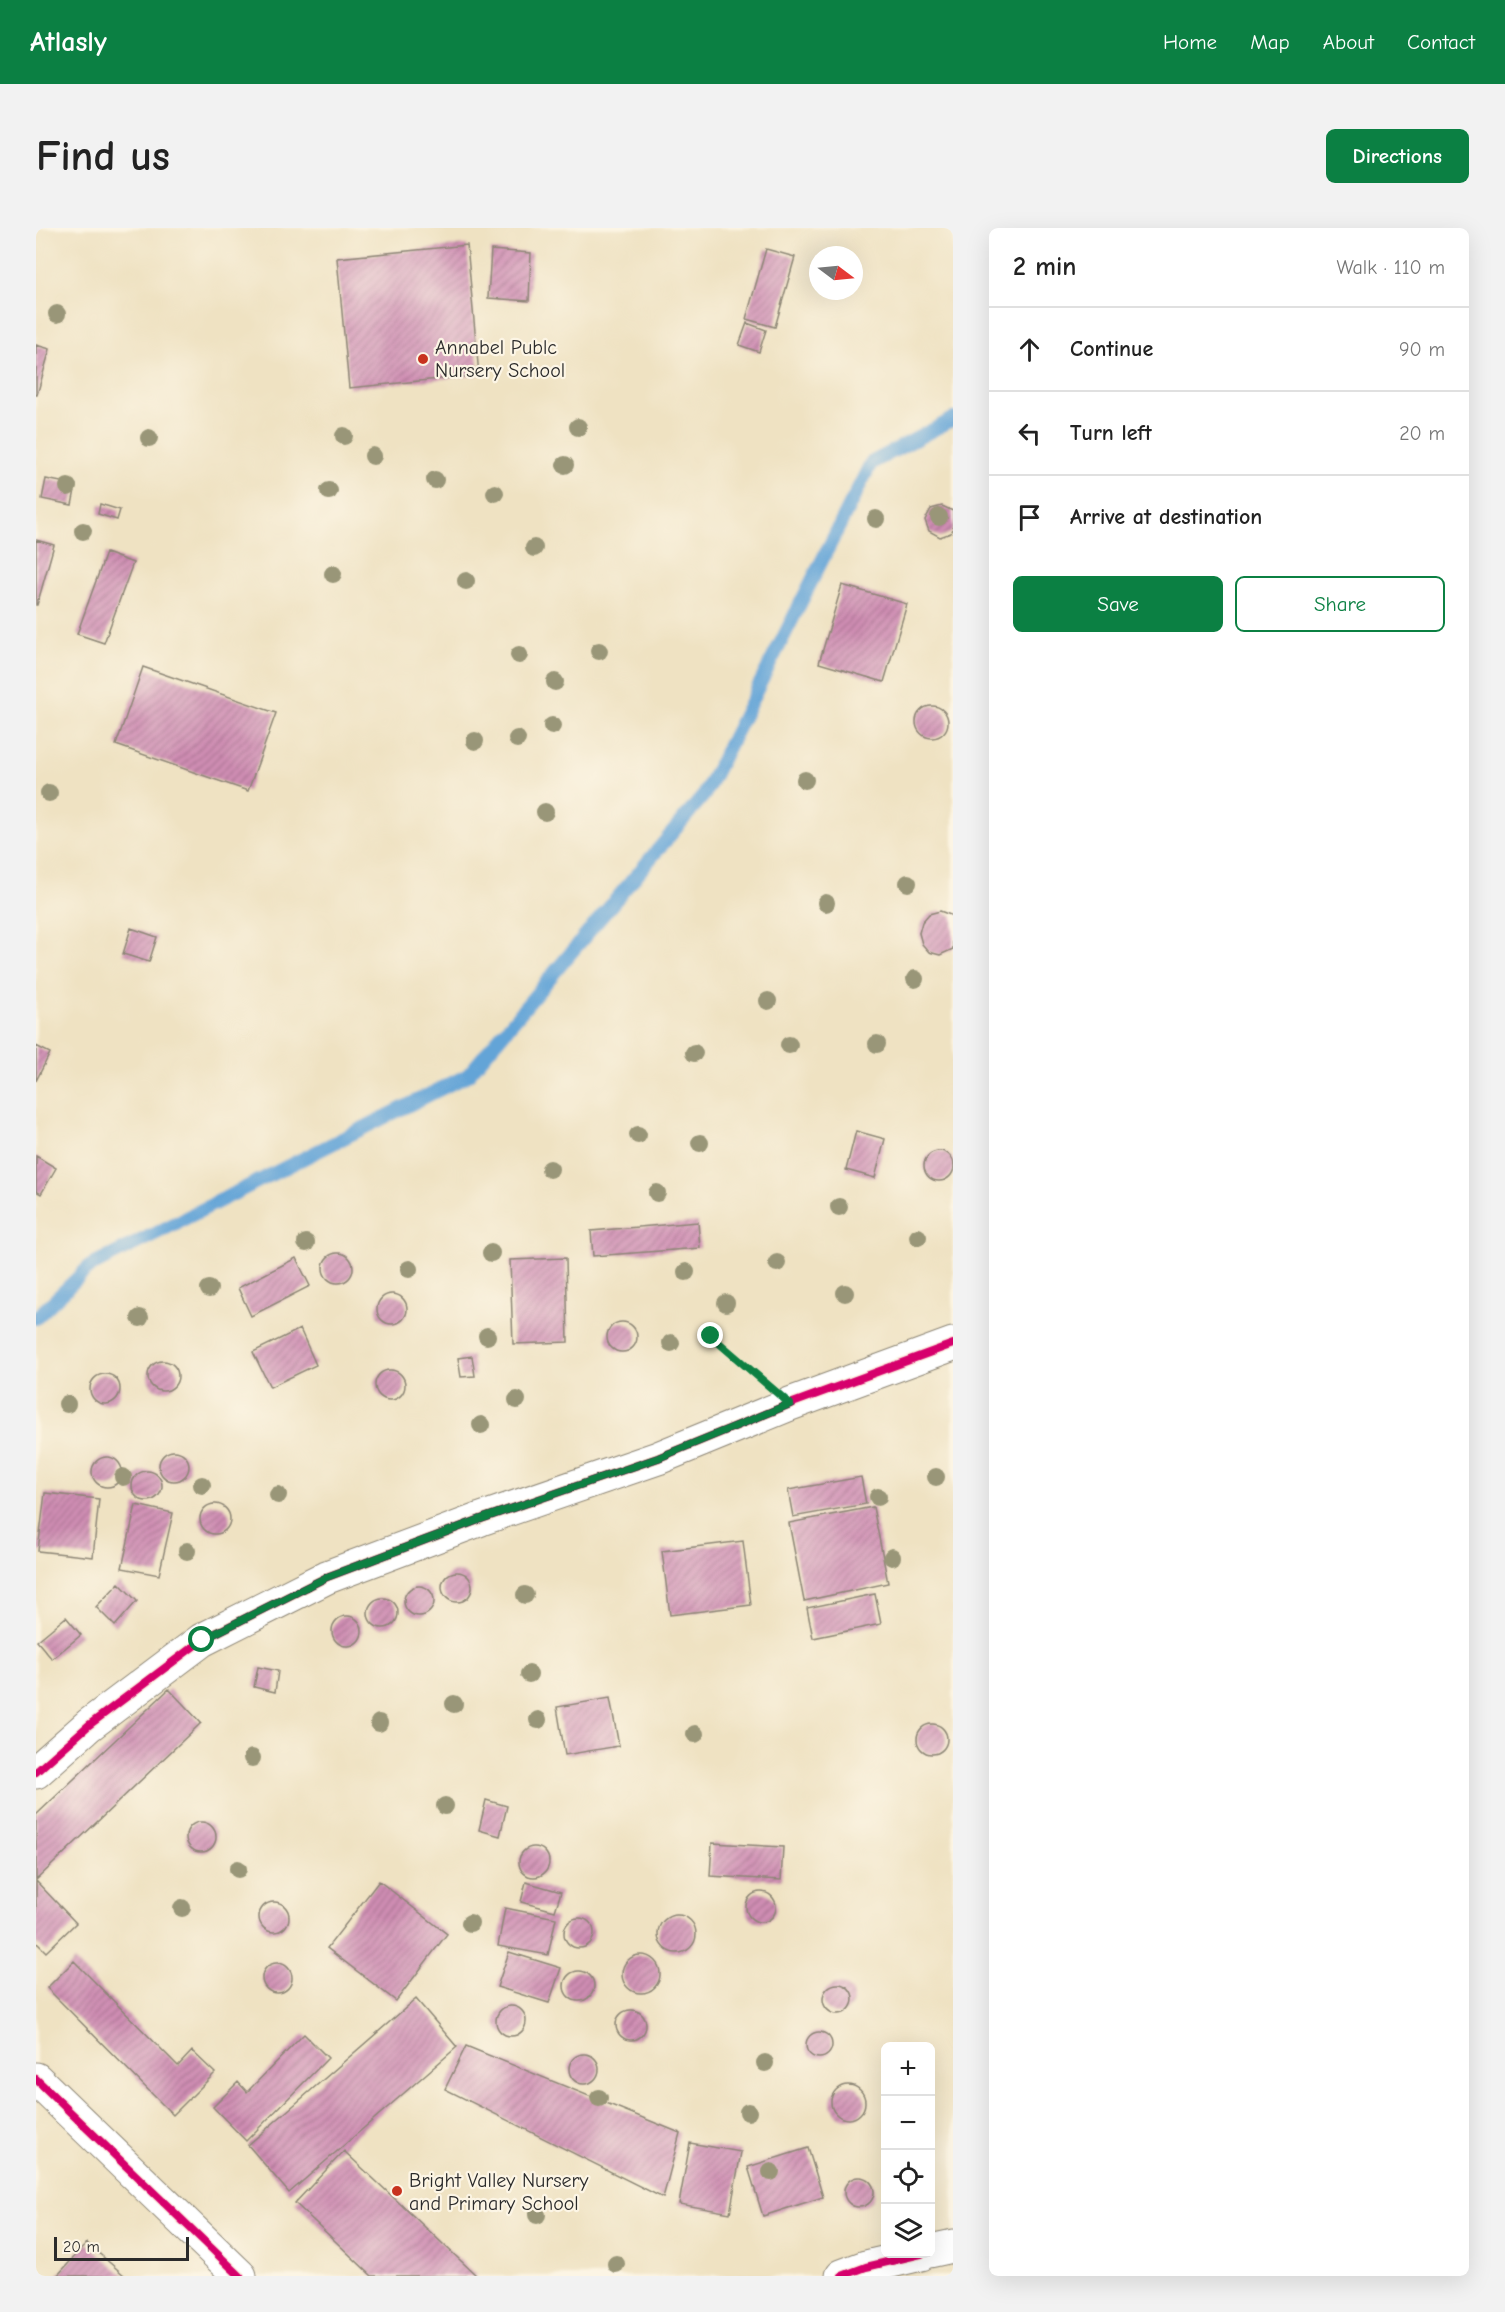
<!DOCTYPE html>
<html lang="en">
<head>
<meta charset="utf-8">
<style>
	body { margin:0; font-family:"Comic Neue",sans-serif; background:#f2f2f2; color:#222 }
	.controls { position:absolute; right:18px; bottom:18px; display:grid; overflow:hidden; border-radius:9px; box-shadow:0 6px 24px #0002 }
	.controls button { width:54px; height:54px; display:grid; place-items:center; padding:0; border:0; border-bottom:2px solid #e0e0e0; background:#fff; color:#222; font:30px sans-serif }
	.compass { position:absolute; left:773px; top:18px; width:54px; height:54px; border-radius:50%; background:#fff; box-shadow:0 6px 24px #0002; rotate:106deg }
	.scale { position:absolute; left:18px; bottom:15px; width:135px; box-sizing:border-box; padding-left:6px; border:3px solid #2b2b2b; border-top:0; font-size:16px; line-height:21px; white-space:nowrap; color:#2b2b2b; -webkit-text-stroke:4px #fcf5e5; paint-order:stroke }
	.stop { position:absolute; width:18px; height:18px; margin:-14px; border:4px solid #0b8043; border-radius:50%; background:#fff }
	.stop.end { background:#0b8043; border-color:#fff; box-shadow:0 2px 6px #0008 }
	.list { margin:0; padding:0; list-style:none }
	h2 { display:flex; justify-content:space-between; align-items:center; height:78px; margin:0; padding:0 24px; font-size:26px }
	h2 small { font-size:20px; font-weight:400; color:#767676 }
	.list li { display:grid; grid-template-columns:39px 1fr auto; gap:18px; align-items:center; box-sizing:border-box; height:84px; padding:0 24px; border-top:2px solid #e0e0e0 }
	.list b { display:block; font-size:22px; white-space:nowrap }
	.list em { font-size:20px; font-style:normal; color:#767676 }
	.actions { display:flex; gap:12px; padding:18px 24px }
	.actions a { flex:1; padding:14px 0; border:2px solid #0b8043; border-radius:9px; text-align:center; font-size:21px; color:#0b8043 }
	.actions .main { background:#0b8043; color:#fff }
	.icon { flex:none; width:33px; height:33px; fill:none; stroke:currentColor; stroke-width:2; stroke-linecap:round; stroke-linejoin:round }
	.map { position:relative; flex:none; width:917px; height:2048px; overflow:hidden; border-radius:9px }
	header { display:flex; align-items:center; gap:36px; box-sizing:border-box; height:84px; padding:0 30px; background:#0b8043; color:#fff }
	header strong { font-size:28px }
	nav { display:flex; gap:33px; margin-inline-start:auto; font-size:21px }
	.intro { display:flex; align-items:center; justify-content:space-between; box-sizing:border-box; height:144px; padding:0 36px }
	h1 { margin:0; font-size:42px }
	.button { padding:15px 27px; border-radius:9px; background:#0b8043; color:#fff; font-size:21px; font-weight:700 }
	main { display:flex; gap:36px; padding:0 36px }
	aside { flex:1; background:#fff; border-radius:9px; box-shadow:0 6px 24px #0002 }
	.map>svg:first-child { display:block }
	.lines { fill:none; stroke-linecap:round; stroke-linejoin:round }
	.stream { stroke:#64a4d7; stroke-width:14 }
	.building { fill:url(#building-hatch) }
	.minor-casing { stroke:#8d8676; stroke-width:35 }
	.path { stroke:#8d8676; stroke-width:4; stroke-dasharray:4.5 4.5; stroke-linecap:butt }
	.minor { stroke:#fff; stroke-width:33 }
	.cycleway-casing { stroke:#fcf5e5; stroke-width:11 }
	.cycleway { stroke:#d6006c; stroke-width:8 }
	.tree { fill:#999678 }
	.route { stroke:#0b8043; stroke-width:8 }
	.poi-dot { fill:#c8321e; stroke:#fcf5e5; stroke-width:2 }
	.labels { text-anchor:middle; dominant-baseline:central; stroke-width:4.5; stroke-linejoin:round; paint-order:stroke }
	.poi-label { font-size:20px; fill:#2b2b2b; stroke:#fcf5e5; text-anchor:start }
</style>
</head>
<body>
<header>
<strong>Atlasly</strong>
<nav><a>Home</a><a>Map</a><a>About</a><a>Contact</a></nav>
</header>
<div class="intro"><h1>Find us</h1><a class="button">Directions</a></div>
<main>
<div class="map">
<svg width="917" height="2048" viewBox="0 0 917 2048">
	<defs>
		<pattern id="building-hatch" width="6" height="6" patternUnits="userSpaceOnUse" patternTransform="scale(1.5)"><rect width="6" height="6" fill="#cf8db3"/><path d="M-1 1l2-2M0 6l6-6M5 7l2-2" fill="none" stroke="#a87392"/></pattern>
	</defs>
	<rect width="100%" height="100%" fill="#fcf5e5"/>
	<filter id="ink" filterUnits="userSpaceOnUse"><feTurbulence type="fractalNoise" baseFrequency=".0167" numOctaves="2"/><feDisplacementMap in="SourceGraphic" scale="12" xChannelSelector="R" yChannelSelector="G"/><feConvolveMatrix kernelMatrix="1 2 1 2 8 2 1 2 1" color-interpolation-filters="sRGB"/></filter>
	<filter id="wash" filterUnits="userSpaceOnUse"><feTurbulence type="fractalNoise" baseFrequency=".008" numOctaves="4" result="noise"/><feDisplacementMap in="SourceGraphic" scale="24" xChannelSelector="R" yChannelSelector="G"/><feGaussianBlur stdDeviation="1.35" result="paint"/><feColorMatrix in="noise" values="0 0 0 0 0 0 0 0 0 0 0 0 0 0 0 0 0 1.4 0 .05"/><feComposite in="paint" operator="in"/></filter>
	<g filter="url(#wash)">
		<rect width="100%" height="100%" fill="#efe2c2"/>
		<g class="lines">
			<path class="stream" d="M 0,1090 L 53,1039 L 432,847 L 668,567 L 835,235 L 917,191"/>
		</g>
		<g id="blocks">
			<path class="building" d="M 431,17 L 443,147 L 313,160 L 301,30 Z
				M 730,21 L 759,29 L 739,99 L 710,91 Z
				M 455,22 L 495,25 L 493,73 L 452,70 Z
				M 711,95 L 730,102 L 723,124 L 703,117 Z
				M 0,117 L 14,121 L 1,167 L 0,167 Z
				M 10,251 L 40,257 L 36,277 L 6,271 Z
				M 64,276 L 84,282 L 81,292 L 62,286 Z
				M 906,278 L 917,283 L 917,301 L 915,305 L 904,309 L 893,303 L 889,292 L 895,281 Z
				M 0,312 L 18,317 L 1,377 L 0,377 Z
				M 70,325 L 97,335 L 68,415 L 41,406 Z
				M 806,357 L 871,376 L 848,454 L 783,435 Z
				M 107,439 L 240,485 L 212,563 L 80,517 Z
				M880 494a16 16 0 1 1 32 0a16 16 0 1 1-32 0Z
				M 904,683 L 917,688 L 917,721 L 904,727 L 893,724 L 886,716 L 883,705 L 886,694 L 893,686 Z
				M 95,700 L 121,709 L 113,734 L 87,726 Z
				M 0,818 L 14,825 L 0,853 Z
				M 820,903 L 849,911 L 839,950 L 810,942 Z
				M888 938a15 15 0 1 1 30 0a15 15 0 1 1-30 0Z
				M 0,928 L 20,940 L 5,966 L 0,963 Z
				M 662,994 L 664,1020 L 557,1028 L 555,1003 Z
				M287 1040a15 15 0 1 1 30 0a15 15 0 1 1-30 0Z
				M 260,1030 L 274,1058 L 215,1088 L 202,1060 Z
				M 530,1030 L 532,1114 L 477,1116 L 474,1032 Z
				M341 1081a15 15 0 1 1 30 0a15 15 0 1 1-30 0Z
				M571 1109a15 15 0 1 1 30 0a15 15 0 1 1-30 0Z
				M 264,1101 L 280,1137 L 234,1159 L 217,1124 Z
				M 436,1128 L 439,1148 L 425,1149 L 422,1130 Z
				M112 1148a15 15 0 1 1 30 0a15 15 0 1 1-30 0Z
				M339 1157a15 15 0 1 1 30 0a15 15 0 1 1-30 0Z
				M54 1161a15 15 0 1 1 30 0a15 15 0 1 1-30 0Z
				M123 1238a15 15 0 1 1 30 0a15 15 0 1 1-30 0Z
				M56 1244a15 15 0 1 1 30 0a15 15 0 1 1-30 0Z
				M96 1258a15 15 0 1 1 30 0a15 15 0 1 1-30 0Z
				M 825,1249 L 830,1276 L 757,1289 L 752,1262 Z
				M 9,1265 L 63,1271 L 57,1329 L 2,1323 Z
				M164 1291a15 15 0 1 1 30 0a15 15 0 1 1-30 0Z
				M 100,1277 L 137,1285 L 123,1347 L 86,1340 Z
				M 837,1279 L 852,1355 L 768,1373 L 753,1295 Z
				M 707,1313 L 715,1377 L 634,1387 L 626,1323 Z
				M406 1359a15 15 0 1 1 30 0a15 15 0 1 1-30 0Z
				M 83,1355 L 101,1373 L 79,1398 L 60,1379 Z
				M368 1373a15 15 0 1 1 30 0a15 15 0 1 1-30 0Z
				M 839,1366 L 845,1396 L 777,1410 L 771,1380 Z
				M332 1385a15 15 0 1 1 30 0a15 15 0 1 1-30 0Z
				M296 1403a15 15 0 1 1 30 0a15 15 0 1 1-30 0Z
				M 30,1389 L 45,1407 L 16,1431 L 1,1413 Z
				M 222,1439 L 242,1443 L 239,1464 L 218,1459 Z
				M 133,1461 L 165,1495 L 0,1652 L 0,1587 Z
				M 574,1470 L 583,1518 L 529,1527 L 521,1479 Z
				M881 1511a15 15 0 1 1 30 0a15 15 0 1 1-30 0Z
				M 450,1572 L 471,1578 L 464,1608 L 443,1602 Z
				M150 1609a15 15 0 1 1 30 0a15 15 0 1 1-30 0Z
				M 676,1615 L 747,1619 L 745,1652 L 674,1648 Z
				M483 1634a15 15 0 1 1 30 0a15 15 0 1 1-30 0Z
				M 0,1653 L 40,1695 L 10,1724 L 0,1714 Z
				M 343,1653 L 411,1706 L 360,1773 L 291,1720 Z
				M 490,1654 L 525,1664 L 519,1683 L 485,1674 Z
				M710 1679a15 15 0 1 1 30 0a15 15 0 1 1-30 0Z
				M223 1689a15 15 0 1 1 30 0a15 15 0 1 1-30 0Z
				M 469,1680 L 520,1690 L 512,1727 L 462,1718 Z
				M622 1706a19 19 0 1 1 38 0a19 19 0 1 1-38 0Z
				M528 1705a15 15 0 1 1 30 0a15 15 0 1 1-30 0Z
				M 473,1724 L 525,1740 L 513,1775 L 461,1759 Z
				M586 1746a19 19 0 1 1 38 0a19 19 0 1 1-38 0Z
				M 38,1733 L 142,1838 L 156,1823 L 179,1845 L 137,1887 L 11,1760 Z
				M226 1750a15 15 0 1 1 30 0a15 15 0 1 1-30 0Z
				M528 1758a15 15 0 1 1 30 0a15 15 0 1 1-30 0Z
				M787 1771a15 15 0 1 1 30 0a15 15 0 1 1-30 0Z
				M 380,1771 L 421,1819 L 253,1965 L 212,1917 Z
				M460 1793a15 15 0 1 1 30 0a15 15 0 1 1-30 0Z
				M580 1797a15 15 0 1 1 30 0a15 15 0 1 1-30 0Z
				M770 1817a13 13 0 1 1 26 0a13 13 0 1 1-26 0Z
				M 268,1806 L 292,1830 L 210,1913 L 177,1879 L 202,1854 L 211,1864 Z
				M 430,1818 L 644,1905 L 627,1970 L 409,1861 Z
				M533 1841a15 15 0 1 1 30 0a15 15 0 1 1-30 0Z
				M795 1874a17 17 0 1 1 34 0a17 17 0 1 1-34 0Z
				M 654,1915 L 705,1924 L 694,1985 L 643,1976 Z
				M 772,1920 L 787,1969 L 727,1988 L 712,1939 Z
				M 308,1923 L 441,2048 L 336,2048 L 259,1975 Z
				M808 1964a15 15 0 1 1 30 0a15 15 0 1 1-30 0Z
				M 51,2015 L 89,2048 L 21,2048 Z"/>
		</g>
	</g>
	<g filter="url(#ink)">
		<use href="#blocks" fill-opacity="0" stroke="#8d8676" stroke-width="1.5"/>
		<g class="lines">
			<defs>
				<path id="minor" d="M 0,1544 L 53,1497 L 166,1412 L 291,1349 L 445,1291 L 622,1230 L 754,1176 L 917,1116
					M 0,1851 L 204,2048
					M 894,2023 L 917,2018
					M 806,2048 L 830,2039 L 885,2026"/>
			</defs>
			<use href="#minor" class="minor-casing"/>
			<path class="path" d="M 675,1109 L 719,1146"/>
			<use href="#minor" class="minor"/>
			<defs>
				<path id="cycleway" d="M 0,1544 L 53,1497 L 166,1412 L 291,1349 L 445,1291 L 622,1230 L 754,1176 L 917,1116
					M 0,1851 L 204,2048
					M 806,2048 L 830,2039 L 885,2026"/>
			</defs>
			<use href="#cycleway" class="cycleway-casing"/>
			<use href="#cycleway" class="cycleway"/>
		</g>
		<g class="tree">
			<circle cx="21" cy="86" r="9"/>
			<circle cx="542" cy="199" r="9"/>
			<circle cx="308" cy="208" r="9"/>
			<circle cx="113" cy="210" r="9"/>
			<circle cx="337" cy="228" r="9"/>
			<circle cx="529" cy="237" r="9"/>
			<circle cx="399" cy="252" r="9"/>
			<circle cx="32" cy="259" r="9"/>
			<circle cx="293" cy="263" r="9"/>
			<circle cx="459" cy="265" r="9"/>
			<circle cx="903" cy="289" r="9"/>
			<circle cx="840" cy="291" r="9"/>
			<circle cx="47" cy="303" r="9"/>
			<circle cx="498" cy="320" r="9"/>
			<circle cx="297" cy="346" r="9"/>
			<circle cx="430" cy="353" r="9"/>
			<circle cx="563" cy="423" r="9"/>
			<circle cx="483" cy="427" r="9"/>
			<circle cx="519" cy="454" r="9"/>
			<circle cx="516" cy="498" r="9"/>
			<circle cx="481" cy="511" r="9"/>
			<circle cx="439" cy="513" r="9"/>
			<circle cx="769" cy="552" r="9"/>
			<circle cx="13" cy="565" r="9"/>
			<circle cx="509" cy="584" r="9"/>
			<circle cx="872" cy="655" r="9"/>
			<circle cx="790" cy="675" r="9"/>
			<circle cx="879" cy="751" r="9"/>
			<circle cx="732" cy="773" r="9"/>
			<circle cx="841" cy="816" r="9"/>
			<circle cx="753" cy="817" r="9"/>
			<circle cx="658" cy="825" r="9"/>
			<circle cx="602" cy="907" r="9"/>
			<circle cx="664" cy="915" r="9"/>
			<circle cx="514" cy="941" r="9"/>
			<circle cx="621" cy="965" r="9"/>
			<circle cx="803" cy="979" r="9"/>
			<circle cx="882" cy="1009" r="9"/>
			<circle cx="270" cy="1015" r="9"/>
			<circle cx="455" cy="1025" r="9"/>
			<circle cx="741" cy="1035" r="9"/>
			<circle cx="373" cy="1041" r="9"/>
			<circle cx="650" cy="1044" r="9"/>
			<circle cx="173" cy="1061" r="9"/>
			<circle cx="809" cy="1065" r="9"/>
			<circle cx="690" cy="1075" r="9"/>
			<circle cx="104" cy="1090" r="9"/>
			<circle cx="451" cy="1108" r="9"/>
			<circle cx="635" cy="1115" r="9"/>
			<circle cx="481" cy="1172" r="9"/>
			<circle cx="31" cy="1176" r="9"/>
			<circle cx="445" cy="1197" r="9"/>
			<circle cx="87" cy="1249" r="9"/>
			<circle cx="900" cy="1249" r="9"/>
			<circle cx="166" cy="1257" r="9"/>
			<circle cx="242" cy="1267" r="9"/>
			<circle cx="842" cy="1269" r="9"/>
			<circle cx="151" cy="1323" r="9"/>
			<circle cx="856" cy="1329" r="9"/>
			<circle cx="489" cy="1367" r="9"/>
			<circle cx="493" cy="1446" r="9"/>
			<circle cx="418" cy="1476" r="9"/>
			<circle cx="502" cy="1492" r="9"/>
			<circle cx="343" cy="1495" r="9"/>
			<circle cx="659" cy="1506" r="9"/>
			<circle cx="216" cy="1530" r="9"/>
			<circle cx="409" cy="1578" r="9"/>
			<circle cx="202" cy="1641" r="9"/>
			<circle cx="146" cy="1680" r="9"/>
			<circle cx="434" cy="1695" r="9"/>
			<circle cx="729" cy="1835" r="9"/>
			<circle cx="563" cy="1870" r="9"/>
			<circle cx="712" cy="1884" r="9"/>
			<circle cx="735" cy="1944" r="9"/>
			<circle cx="501" cy="1987" r="9"/>
			<circle cx="580" cy="2036" r="9"/>
		</g>
	</g>
	<g class="lines" filter="url(#ink)">
		<path class="route" d="M 166,1412 L 291,1349 L 445,1291 L 622,1230 L 754,1176 L 675,1108"/>
	</g>
	<g class="poi-dot">
		<circle cx="387" cy="131" r="6"/>
		<circle cx="361" cy="1963" r="6"/>
	</g>
	<g class="labels">
		<g class="poi-label">
			<text x="399" y="119">Annabel Publc<tspan x="399" dy="23">Nursery School</tspan></text>
			<text x="373" y="1952">Bright Valley Nursery<tspan x="373" dy="23">and Primary School</tspan></text>
		</g>
	</g>
</svg>
<div class="controls">
<button>+</button>
<button>−</button>
<button><svg class="icon" aria-label="locate" viewBox="0 0 24 24"><circle cx="12" cy="12" r="6"/><path d="M12 2v4M12 18v4M2 12h4M18 12h4"/></svg></button>
<button><svg class="icon" aria-label="layers" viewBox="0 0 24 24"><path d="M12 4l9 5-9 5-9-5zM3 14l9 5 9-5"/></svg></button>
</div>
<svg class="compass" viewBox="-18 -18 36 36"><path d="M0-13l5 13h-10z" fill="#e53935"/><path d="M0 13l5-13h-10z" fill="#767676"/></svg>
<div class="scale">20 m</div>
<div class="stop" style="left:166px;top:1412px"></div>
<div class="stop end" style="left:675px;top:1108px"></div>
</div>
<aside>
<h2>2 min<small>Walk · 110 m</small></h2>
<ul class="list">
<li><svg class="icon" aria-label="ahead" viewBox="0 0 24 24"><path d="M12 20V5M6 11l6-6 6 6"/></svg><div><b>Continue</b></div><em>90 m</em></li>
<li><svg class="icon" aria-label="left" viewBox="0 0 24 24"><path d="M17 20v-9H6M10 6l-5 5 5 5"/></svg><div><b>Turn left</b></div><em>20 m</em></li>
<li><svg class="icon" aria-label="arrive" viewBox="0 0 24 24"><path d="M6 21V4h12l-3 4 3 4H6"/></svg><div><b>Arrive at destination</b></div></li>
</ul>
<div class="actions"><a class="main">Save</a><a>Share</a></div>
</aside>
</main>
</body>
</html>
